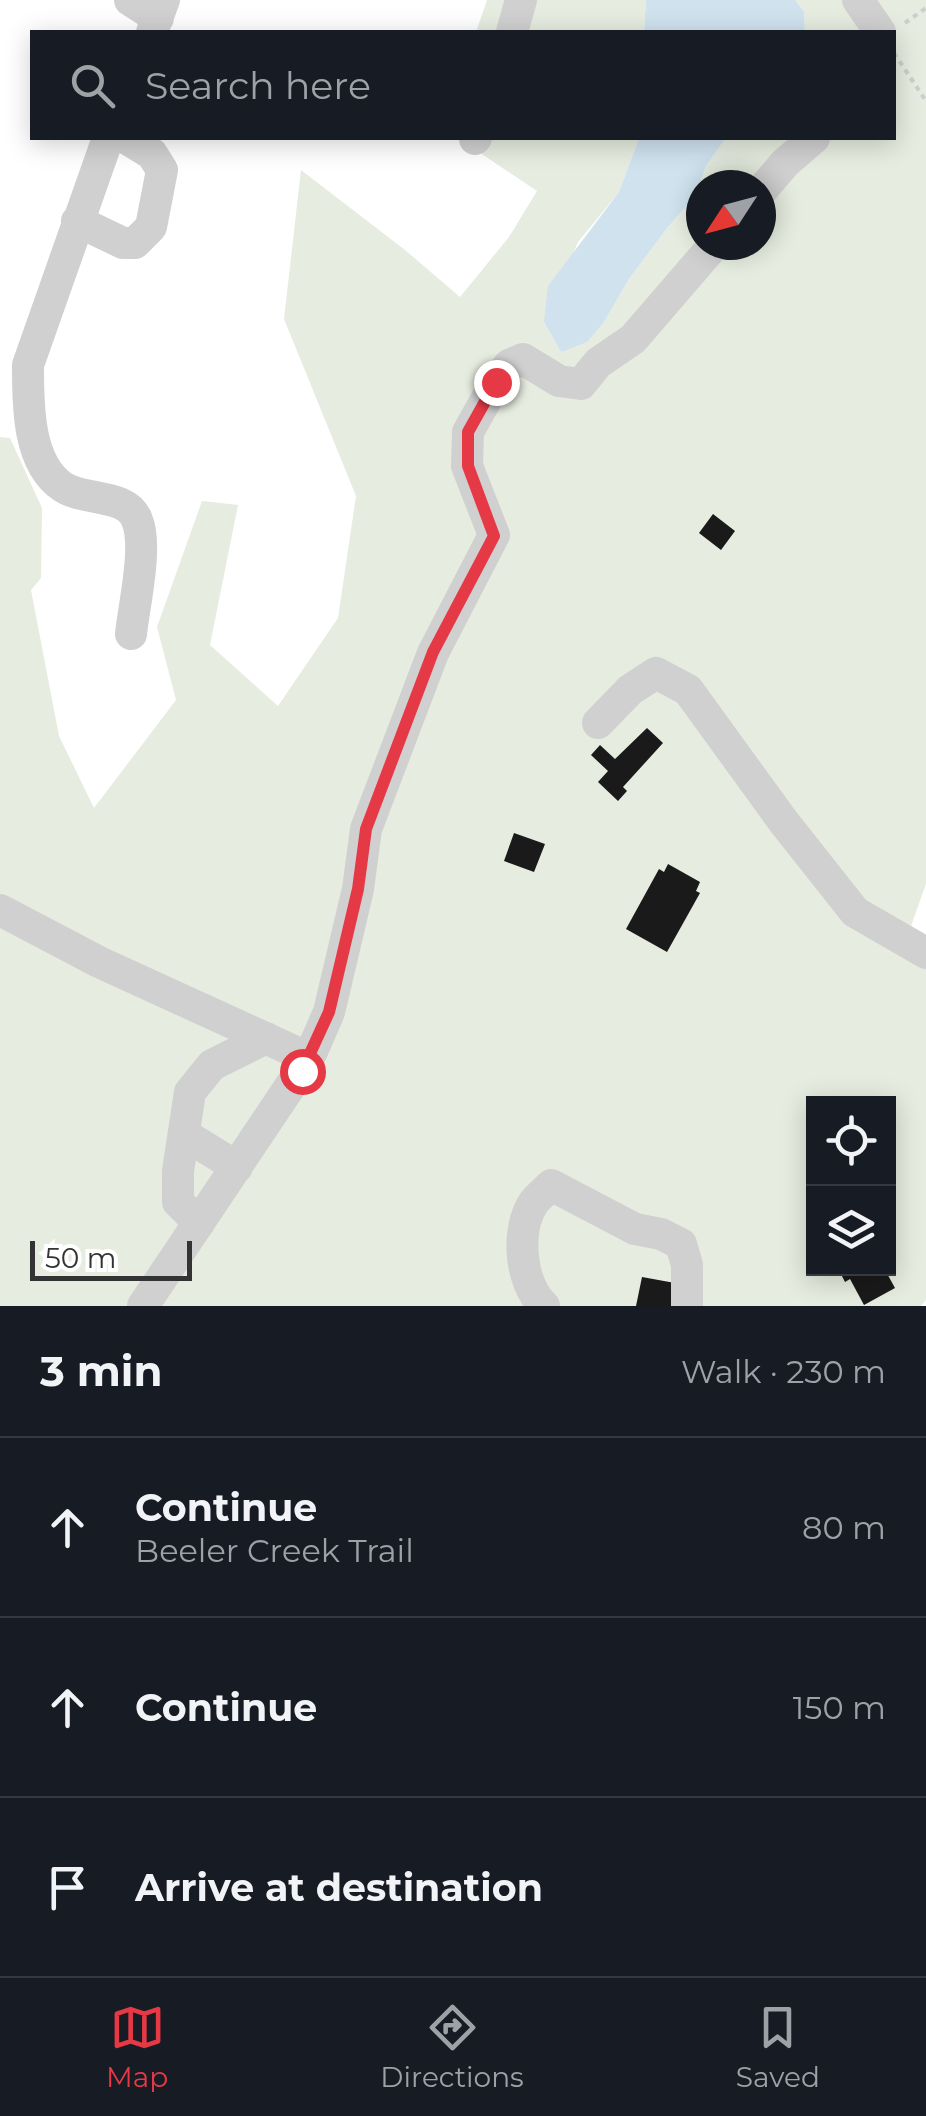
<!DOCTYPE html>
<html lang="en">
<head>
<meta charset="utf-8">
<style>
	body { margin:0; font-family:Montserrat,sans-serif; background:#242831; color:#f1f3f6 }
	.controls { position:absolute; right:30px; bottom:30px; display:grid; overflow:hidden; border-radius:0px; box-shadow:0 5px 25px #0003 }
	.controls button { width:90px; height:90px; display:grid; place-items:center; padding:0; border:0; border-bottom:2px solid #363941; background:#171b24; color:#f1f3f6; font:50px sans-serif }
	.compass { position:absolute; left:686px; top:170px; width:90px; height:90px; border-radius:50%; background:#171b24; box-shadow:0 5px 25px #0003; rotate:234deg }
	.scale { position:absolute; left:30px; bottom:25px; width:162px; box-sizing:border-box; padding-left:10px; border:5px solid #333; border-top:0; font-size:28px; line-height:35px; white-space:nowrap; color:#333; -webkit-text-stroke:8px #fff; paint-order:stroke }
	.stop { position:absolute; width:30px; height:30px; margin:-22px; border:8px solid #e63946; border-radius:50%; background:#fff }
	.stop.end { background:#e63946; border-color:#fff; box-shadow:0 2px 10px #0008 }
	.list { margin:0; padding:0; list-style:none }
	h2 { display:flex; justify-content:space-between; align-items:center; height:130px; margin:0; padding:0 40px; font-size:42px }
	h2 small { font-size:32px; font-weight:400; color:#9ea1a6 }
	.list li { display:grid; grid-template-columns:65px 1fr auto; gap:30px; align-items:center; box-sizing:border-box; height:180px; padding:0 40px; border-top:2px solid #363941 }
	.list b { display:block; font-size:38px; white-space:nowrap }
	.list p { margin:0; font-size:32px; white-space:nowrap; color:#9ea1a6 }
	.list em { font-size:32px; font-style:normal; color:#9ea1a6 }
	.icon { flex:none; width:55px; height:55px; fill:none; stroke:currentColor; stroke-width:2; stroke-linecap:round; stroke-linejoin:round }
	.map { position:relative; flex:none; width:926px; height:1306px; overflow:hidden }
	.search { position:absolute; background:#171b24; box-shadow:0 5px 25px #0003; left:30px; right:30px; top:30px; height:110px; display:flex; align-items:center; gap:25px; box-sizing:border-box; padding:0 35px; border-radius:0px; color:#9ea1a6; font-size:38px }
	.sheet { height:670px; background:#171b24 }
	nav { display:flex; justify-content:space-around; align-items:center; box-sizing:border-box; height:140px; border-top:2px solid #363941; background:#171b24; font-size:28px; color:#9ea1a6 }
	nav a { display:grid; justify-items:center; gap:5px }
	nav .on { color:#e63946 }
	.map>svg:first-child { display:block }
	.green { fill:#e6ecdf; fill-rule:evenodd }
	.water { fill:#cfe2ee }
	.building { fill:#1a1a1a }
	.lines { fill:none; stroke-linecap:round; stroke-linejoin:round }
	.path { stroke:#cdcdcd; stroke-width:4; stroke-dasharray:5 5; stroke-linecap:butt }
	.minor { stroke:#d0d0d0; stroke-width:32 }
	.route { stroke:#e63946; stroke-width:12 }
</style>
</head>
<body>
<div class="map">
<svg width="926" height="1306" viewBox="0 0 926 1306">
	<rect width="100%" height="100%" fill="#fff"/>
	<path class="green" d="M 487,0 L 646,0 L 644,32 L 476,32 Z
		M 795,0 L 926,0 L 926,884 L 911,926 L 926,950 L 926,1300 L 921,1306 L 0,1306 L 0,437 L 10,438 L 42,508 L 41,578 L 31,590 L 59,736 L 94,808 L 176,700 L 157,627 L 202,501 L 238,505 L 210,645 L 278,706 L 338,618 L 356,496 L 284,319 L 301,170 L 405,250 L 460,297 L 509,237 L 537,191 L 458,138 L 639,138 L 619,192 L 578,242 L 544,322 L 561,352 L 604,322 L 629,279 L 668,227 L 696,195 L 706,166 L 726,138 L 894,138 L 894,32 L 805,32 L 804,11 ZM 701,185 L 761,185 L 761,245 L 701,245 ZM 814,1104 L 888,1104 L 888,1268 L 814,1268 Z"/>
	<path class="water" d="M 646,0 L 795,0 L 804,11 L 805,32 L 644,32 Z
		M 639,138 L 726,138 L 706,166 L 696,195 L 668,227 L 629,279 L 604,322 L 587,342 L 561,352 L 544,322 L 548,286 L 619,192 Z"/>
	<path class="building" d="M 713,514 L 735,531 L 721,550 L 699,533 Z
		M 647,728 L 663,743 L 623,787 L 627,791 L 618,801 L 598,782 L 608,771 L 591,755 L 600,745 L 615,759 Z
		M 514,833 L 545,844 L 534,872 L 504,861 Z
		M 668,864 L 700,882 L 696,891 L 700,893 L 667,952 L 626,929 L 659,869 L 664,872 Z
		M 838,1268 L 884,1268 L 895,1288 L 864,1305 L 850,1279 L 845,1282 Z
		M 642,1277 L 675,1283 L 671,1306 L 636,1306 Z"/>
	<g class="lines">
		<path class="path" d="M 905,23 L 926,8
			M 894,53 L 926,101"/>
		<path class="minor" d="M 130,0 L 158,18
			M 858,0 L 880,32
			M 152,32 L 164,0
			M 512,32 L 521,0
			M 108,138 L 28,365 C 28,403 27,463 63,487 C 84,501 127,493 137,520 C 148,546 134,605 131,634
			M 475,139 L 476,138
			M 761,191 L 785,163 L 814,138
			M 77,221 L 123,243 L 135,243 L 151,227 L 162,170 L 152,154 L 126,138
			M 598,723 L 630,690 L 656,673 L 688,690 L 783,821 L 855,912 L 926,953
			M 0,910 L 99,962 L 309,1058
			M 185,1135 L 237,1167
			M 199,1223 L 178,1202 L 178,1171 L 190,1092 L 212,1065 L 266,1038
			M 143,1306 L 309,1058 L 329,1012 L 358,889 L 366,829 L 433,653 L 494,535 L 467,466 L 468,432 L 496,382 L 509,365 L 523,359 L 559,381 L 581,384 L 598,363 L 633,339 L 714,245
			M 544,1306 C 520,1283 515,1230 534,1202 C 539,1196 546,1190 551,1185 L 635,1229 L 661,1234 L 681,1244 L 687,1265 L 687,1306"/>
	</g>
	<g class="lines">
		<path class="route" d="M 302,1071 L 329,1012 L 358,889 L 366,829 L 433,652 L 494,536 L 468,466 L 468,432 L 496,382"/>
	</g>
</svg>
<div class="controls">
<button><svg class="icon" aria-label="locate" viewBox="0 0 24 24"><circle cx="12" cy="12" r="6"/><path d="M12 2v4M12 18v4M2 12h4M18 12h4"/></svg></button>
<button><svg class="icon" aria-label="layers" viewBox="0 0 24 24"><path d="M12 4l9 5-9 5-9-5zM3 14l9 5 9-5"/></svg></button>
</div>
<svg class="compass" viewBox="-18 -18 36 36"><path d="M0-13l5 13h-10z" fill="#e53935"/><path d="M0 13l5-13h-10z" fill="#9ea1a6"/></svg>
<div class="scale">50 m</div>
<div class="stop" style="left:302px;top:1071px"></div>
<div class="stop end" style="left:496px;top:382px"></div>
<div class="search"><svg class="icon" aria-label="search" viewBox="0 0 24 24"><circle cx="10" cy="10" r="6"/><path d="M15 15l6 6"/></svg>Search here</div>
</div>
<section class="sheet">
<h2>3 min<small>Walk · 230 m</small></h2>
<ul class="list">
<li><svg class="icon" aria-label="ahead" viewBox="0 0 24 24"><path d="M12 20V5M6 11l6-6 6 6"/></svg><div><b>Continue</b><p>Beeler Creek Trail</p></div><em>80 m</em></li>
<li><svg class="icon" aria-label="ahead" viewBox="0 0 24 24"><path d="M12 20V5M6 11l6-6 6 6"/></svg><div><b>Continue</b></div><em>150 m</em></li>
<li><svg class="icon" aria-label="arrive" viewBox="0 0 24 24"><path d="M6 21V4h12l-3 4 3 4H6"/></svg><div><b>Arrive at destination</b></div></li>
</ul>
</section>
<nav>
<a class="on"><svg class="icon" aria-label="map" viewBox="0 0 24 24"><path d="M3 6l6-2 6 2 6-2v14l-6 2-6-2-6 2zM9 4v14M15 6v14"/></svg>Map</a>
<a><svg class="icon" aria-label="directions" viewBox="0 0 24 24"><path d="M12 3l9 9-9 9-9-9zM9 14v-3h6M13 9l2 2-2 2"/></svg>Directions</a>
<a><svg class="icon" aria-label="saved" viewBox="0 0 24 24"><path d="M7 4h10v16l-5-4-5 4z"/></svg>Saved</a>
</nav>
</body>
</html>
